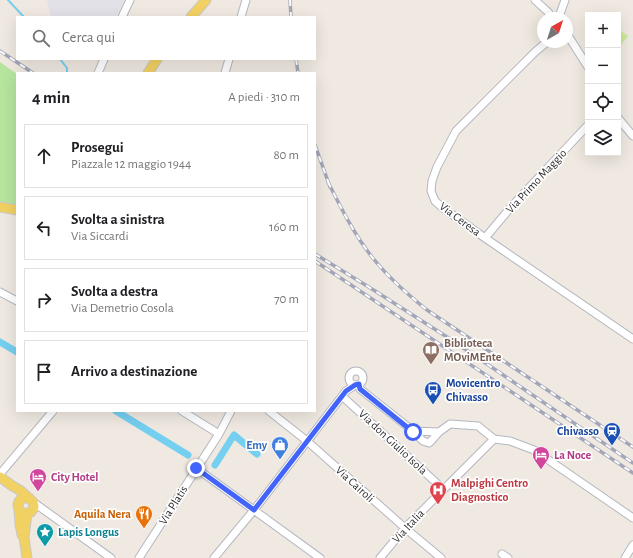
<!DOCTYPE html>
<html lang="it">
<head>
<meta charset="utf-8">
<style>
	body { margin:0; font-family:"Alegreya Sans",sans-serif; background:#f6f6f6; color:#202124 }
	.controls { position:absolute; right:12px; top:12px; display:grid; overflow:hidden; border-radius:0px; box-shadow:0 4px 16px #0002 }
	.controls button { width:36px; height:36px; display:grid; place-items:center; padding:0; border:0; border-bottom:1px solid #e0e0e0; background:#fff; color:#202124; font:20px sans-serif }
	.compass { position:absolute; left:537px; top:12px; width:36px; height:36px; border-radius:50%; background:#fff; box-shadow:0 4px 16px #0002; rotate:39deg }
	.stop { position:absolute; width:12px; height:12px; margin:-9px; border:3px solid #4264fb; border-radius:50%; background:#fff }
	.stop.end { background:#4264fb; border-color:#fff; box-shadow:0 1px 4px #0008 }
	.list { margin:0; padding:0; list-style:none }
	h2 { display:flex; justify-content:space-between; align-items:center; height:52px; margin:0; padding:0 16px; font-size:17px }
	h2 small { font-size:13px; font-weight:400; color:#757577 }
	.list li { display:grid; grid-template-columns:26px 1fr auto; gap:12px; align-items:center; box-sizing:border-box; height:64px; margin:0 8px 8px; padding:0 8px; border:1px solid #e0e0e0; border-radius:0px }
	.list b { display:block; font-size:15px; white-space:nowrap }
	.list p { margin:0; font-size:13px; white-space:nowrap; color:#757577 }
	.list em { font-size:13px; font-style:normal; color:#757577 }
	.icon { flex:none; width:22px; height:22px; fill:none; stroke:currentColor; stroke-width:2; stroke-linecap:round; stroke-linejoin:round }
	.map { position:relative; flex:none; width:633px; height:558px; overflow:hidden }
	.search { position:absolute; background:#fff; box-shadow:0 4px 16px #0002; left:16px; top:16px; width:300px; height:44px; display:flex; align-items:center; gap:10px; box-sizing:border-box; padding:0 14px; border-radius:0px; color:#757577; font-size:15px }
	.panel { position:absolute; background:#fff; box-shadow:0 4px 16px #0002; left:16px; top:72px; width:300px; height:340px; border-radius:0px }
	.map>svg:first-child { display:block }
	.industrial { fill:#e3e1e8 }
	.green { fill:#b6e59e }
	.pitch { fill:#c9ec9a }
	.lines { fill:none; stroke-linecap:round; stroke-linejoin:round }
	.stream { stroke:#75cff0; stroke-width:2 }
	.canal { stroke:#75cff0; stroke-width:7 }
	.minor-casing { stroke:#b4b7c1; stroke-width:9 }
	.major-casing { stroke:#c9c9c9; stroke-width:11 }
	.minor { stroke:#fff; stroke-width:7 }
	.major { stroke:#f2d163; stroke-width:9 }
	.rail-casing { stroke:#a3a6b8; stroke-width:3.5 }
	.rail { stroke:#fff; stroke-width:2; stroke-dasharray:6; stroke-linecap:butt }
	.route { stroke:#4264fb; stroke-width:5 }
	.labels { text-anchor:middle; dominant-baseline:central; stroke-width:3.5; stroke-linejoin:round; paint-order:stroke }
	.street-label { font-size:12px; fill:#2e2e2e; stroke:#fff }
	.education-label { font-size:12px; font-weight:bold; fill:#785e54; stroke:#fff; text-anchor:start }
	.transit-label { font-size:12px; font-weight:bold; fill:#164399; stroke:#fff; text-anchor:start }
	.shop-label { font-size:12px; font-weight:bold; fill:#366cbe; stroke:#fff; text-anchor:end }
	.hotel-label { font-size:12px; font-weight:bold; fill:#b23c85; stroke:#fff; text-anchor:start }
	.health-label { font-size:12px; font-weight:bold; fill:#be3a42; stroke:#fff; text-anchor:start }
	.food-label { font-size:12px; font-weight:bold; fill:#c56008; stroke:#fff; text-anchor:end }
	.culture-label { font-size:12px; font-weight:bold; fill:#0d838f; stroke:#fff; text-anchor:start }
</style>
</head>
<body>
<div class="map">
<svg width="633" height="558" viewBox="0 0 633 558">
	<rect width="100%" height="100%" fill="#efe9e1"/>
	<path class="industrial" d="M 47,0 L 125,0 L 116,17 L 51,17 Z"/>
	<path class="green" d="M 0,62 L 17,74 L 17,206 L 0,202 Z"/>
	<path class="pitch" d="M 618,29 L 628,36 L 618,49 Z"/>
	<g class="lines">
		<path class="stream" d="M 8,0 L 24,17
			M 60,59 L 67,68 L 67,72"/>
		<path class="canal" d="M 0,342 L 17,352
			M 116,411 L 188,455
			M 215,465 L 234,435 L 257,454"/>
		<defs>
			<path id="minor" d="M 535,0 L 548,12 L 552,18
				M 122,17 L 130,0
				M 241,17 L 246,0
				M 560,18 L 560,14 L 565,0
				M 567,34 L 588,67
				M 547,42 L 535,52 L 456,131 L 437,167 L 432,181 L 431,191 L 435,201 L 443,208 L 485,238 L 633,339
				M 98,73 L 104,59
				M 225,73 L 229,59
				M 618,118 L 633,136
				M 485,238 L 511,207 L 588,125
				M 0,292 L 17,301
				M349 378a7 7 0 1 1 14 0a7 7 0 1 1-14 0Z
				M 359,384 L 360,389 L 413,431 L 439,432 L 450,424 L 478,426 L 494,439
				M 342,396 L 443,489
				M 182,411 L 219,434
				M 269,411 L 307,441 L 405,528 L 441,558
				M 413,431 L 423,441 L 429,443 L 432,440 L 439,432
				M 196,468 L 320,558
				M 0,474 L 53,411
				M 33,502 L 111,558
				M 502,554 L 508,558
				M 139,558 L 219,434 L 231,411
				M 214,558 L 254,510 L 346,391 L 355,385
				M 380,558 L 405,528 L 494,439 L 510,441 L 534,450 L 633,518
				M 625,558 L 633,545"/>
			<path id="major" d="M 191,17 L 206,0
				M 148,73 L 157,59
				M 0,207 L 17,210
				M 0,477 L 11,485 L 21,491 L 33,502 L 34,506 L 33,509 L 31,512 L 24,514 C 17,510 16,503 22,498 L 29,498
				M 19,510 L 20,524 L 22,535
				M 27,558 L 24,537 L 27,514"/>
		</defs>
		<use href="#minor" class="minor-casing"/>
		<use href="#major" class="major-casing"/>
		<use href="#minor" class="minor"/>
		<use href="#major" class="major"/>
		<defs>
			<path id="rail" d="M 290,0 L 291,17
				M 0,51 L 33,73
				M 296,59 L 298,73
				M 315,145 L 330,187
				M 328,182 C 341,208 354,234 372,257 C 388,277 407,294 427,310 L 633,447
				M 315,254 L 372,289 L 447,337 L 633,463
				M 315,261 L 633,473"/>
		</defs>
		<use href="#rail" class="rail-casing"/>
		<use href="#rail" class="rail"/>
	</g>
	<g class="lines">
		<path class="route" d="M 196,468 L 254,510 L 346,391 L 355,385 L 359,384 L 360,389 L 413,432"/>
	</g>
	<defs>
		<symbol id="library-pin" viewBox="-11 -11 22 30"><path d="M0 17L-7.5 6A9.5 9.5 0 1 1 7.5 6Z" fill="#8d6e63" stroke="#fff"/><path d="M-6-4Q-3-5.5-.7-3.5V5Q-3 3-6 4ZM6-4Q3-5.5 .7-3.5V5Q3 3 6 4Z" fill="#fff"/></symbol>
		<symbol id="bus-pin" viewBox="-11 -11 22 30"><path d="M0 17L-7.5 6A9.5 9.5 0 1 1 7.5 6Z" fill="#1a4fb4" stroke="#fff"/><path d="M-5-6H5V4H4V6H2V4H-2V6H-4V4H-5ZM-3.5-4V0h7V-4ZM-3.5 1.2v1.5H-2V1.2ZM2 1.2v1.5H3.5V1.2Z" fill="#fff"/></symbol>
		<symbol id="station-pin" viewBox="-11 -11 22 30"><path d="M0 17L-7.5 6A9.5 9.5 0 1 1 7.5 6Z" fill="#1a4fb4" stroke="#fff"/><path d="M-3-6H3Q5-6 5-4V2Q5 4 3 4L4.5 6H3L1.5 4h-3L-3 6H-4.5L-3 4Q-5 4-5 2V-4Q-5-6-3-6ZM-3.5-4v3h7v-3ZM-3.5 1v1.5H-2V1ZM2 1v1.5H3.5V1Z" fill="#fff"/></symbol>
		<symbol id="shop-pin" viewBox="-11 -11 22 30"><path d="M0 17L-7.5 6A9.5 9.5 0 1 1 7.5 6Z" fill="#3f7fe0" stroke="#fff"/><path d="M-5-2.5h2.3a2.7 3.5 0 0 1 5.4 0H5L5.5 6h-11ZM-1.5-2.5h3a1.5 2.3 0 0 0-3 0Z" fill="#fff"/></symbol>
		<symbol id="hotel-pin" viewBox="-11 -11 22 30"><path d="M0 17L-7.5 6A9.5 9.5 0 1 1 7.5 6Z" fill="#d1479c" stroke="#fff"/><path d="M-6-4.5h1.5V1H6V5H4.5V3h-9V5H-6ZM-4 0a1.8 1.8 0 1 1 3.6 0ZM.5 0V-2.5h3Q6-2.5 6 0Z" fill="#fff"/></symbol>
		<symbol id="hospital-pin" viewBox="-11 -11 22 30"><path d="M0 17L-7.5 6A9.5 9.5 0 1 1 7.5 6Z" fill="#e0444e" stroke="#fff"/><path d="M-5-5h3v3.5h4V-5h3V5h-3V1.5h-4V5h-3Z" fill="#fff"/></symbol>
		<symbol id="restaurant-pin" viewBox="-11 -11 22 30"><path d="M0 17L-7.5 6A9.5 9.5 0 1 1 7.5 6Z" fill="#e8710a" stroke="#fff"/><path d="M-5-6h1v4h1v-4h1v4h1v-4h1v5L-1.5 .5V6h-2V.5L-5-1ZM5-6V6H3V1.5H1.5Q1.5-4 5-6Z" fill="#fff"/></symbol>
		<symbol id="sight-pin" viewBox="-11 -11 22 30"><path d="M0 17L-7.5 6A9.5 9.5 0 1 1 7.5 6Z" fill="#0f9aa8" stroke="#fff"/><path d="M0-6L1.8-2.2L6-1.7L2.9 1.2L3.7 5.4L0 3.3L-3.7 5.4L-2.9 1.2L-6-1.7L-1.8-2.2Z" fill="#fff"/></symbol>
	</defs>
	<g fill-rule="evenodd">
		<use href="#library-pin" x="421" y="340" width="20" height="27"/>
		<use href="#bus-pin" x="423" y="380" width="20" height="27"/>
		<use href="#station-pin" x="602" y="421" width="20" height="27"/>
		<use href="#shop-pin" x="270" y="435" width="20" height="27"/>
		<use href="#hotel-pin" x="531" y="445" width="20" height="27"/>
		<use href="#hotel-pin" x="28" y="467" width="20" height="27"/>
		<use href="#hospital-pin" x="428" y="480" width="20" height="27"/>
		<use href="#restaurant-pin" x="134" y="504" width="20" height="27"/>
		<use href="#sight-pin" x="35" y="522" width="20" height="27"/>
	</g>
	<g class="labels">
		<g class="street-label">
			<text transform="translate(536 181) rotate(-47)">Via Primo Maggio</text>
			<text transform="translate(460 219) rotate(37)">Via Ceresa</text>
			<text transform="translate(393 442) rotate(43)">Via don Giulio Isola</text>
			<text transform="translate(355 484) rotate(42)">Via Cairoli</text>
			<text transform="translate(173 505) rotate(-58)">Via Platis</text>
			<text transform="translate(408 526) rotate(-47)">Via Italia</text>
		</g>
		<g class="education-label">
			<text x="444" y="343">Biblioteca<tspan x="444" dy="14">MOviMEnte</tspan></text>
		</g>
		<g class="transit-label">
			<text x="446" y="383">Movicentro<tspan x="446" dy="14">Chivasso</tspan></text>
			<text x="599" y="431" text-anchor="end">Chivasso</text>
		</g>
		<g class="shop-label">
			<text x="267" y="445">Emy</text>
		</g>
		<g class="hotel-label">
			<text x="554" y="455">La Noce</text>
			<text x="51" y="477">City Hotel</text>
		</g>
		<g class="health-label">
			<text x="451" y="483">Malpighi Centro<tspan x="451" dy="14">Diagnostico</tspan></text>
		</g>
		<g class="food-label">
			<text x="131" y="514">Aquila Nera</text>
		</g>
		<g class="culture-label">
			<text x="58" y="532">Lapis Longus</text>
		</g>
	</g>
</svg>
<div class="controls">
<button>+</button>
<button>−</button>
<button><svg class="icon" aria-label="locate" viewBox="0 0 24 24"><circle cx="12" cy="12" r="6"/><path d="M12 2v4M12 18v4M2 12h4M18 12h4"/></svg></button>
<button><svg class="icon" aria-label="layers" viewBox="0 0 24 24"><path d="M12 4l9 5-9 5-9-5zM3 14l9 5 9-5"/></svg></button>
</div>
<svg class="compass" viewBox="-18 -18 36 36"><path d="M0-13l5 13h-10z" fill="#e53935"/><path d="M0 13l5-13h-10z" fill="#757577"/></svg>
<div class="stop" style="left:413px;top:432px"></div>
<div class="stop end" style="left:196px;top:468px"></div>
<div class="search"><svg class="icon" aria-label="search" viewBox="0 0 24 24"><circle cx="10" cy="10" r="6"/><path d="M15 15l6 6"/></svg>Cerca qui</div>
<section class="panel">
<h2>4 min<small>A piedi · 310 m</small></h2>
<ul class="list">
<li><svg class="icon" aria-label="ahead" viewBox="0 0 24 24"><path d="M12 20V5M6 11l6-6 6 6"/></svg><div><b>Prosegui</b><p>Piazzale 12 maggio 1944</p></div><em>80 m</em></li>
<li><svg class="icon" aria-label="left" viewBox="0 0 24 24"><path d="M17 20v-9H6M10 6l-5 5 5 5"/></svg><div><b>Svolta a sinistra</b><p>Via Siccardi</p></div><em>160 m</em></li>
<li><svg class="icon" aria-label="right" viewBox="0 0 24 24"><path d="M7 20v-9h11M14 6l5 5-5 5"/></svg><div><b>Svolta a destra</b><p>Via Demetrio Cosola</p></div><em>70 m</em></li>
<li><svg class="icon" aria-label="arrive" viewBox="0 0 24 24"><path d="M6 21V4h12l-3 4 3 4H6"/></svg><div><b>Arrivo a destinazione</b></div></li>
</ul>
</section>
</div>
</body>
</html>
